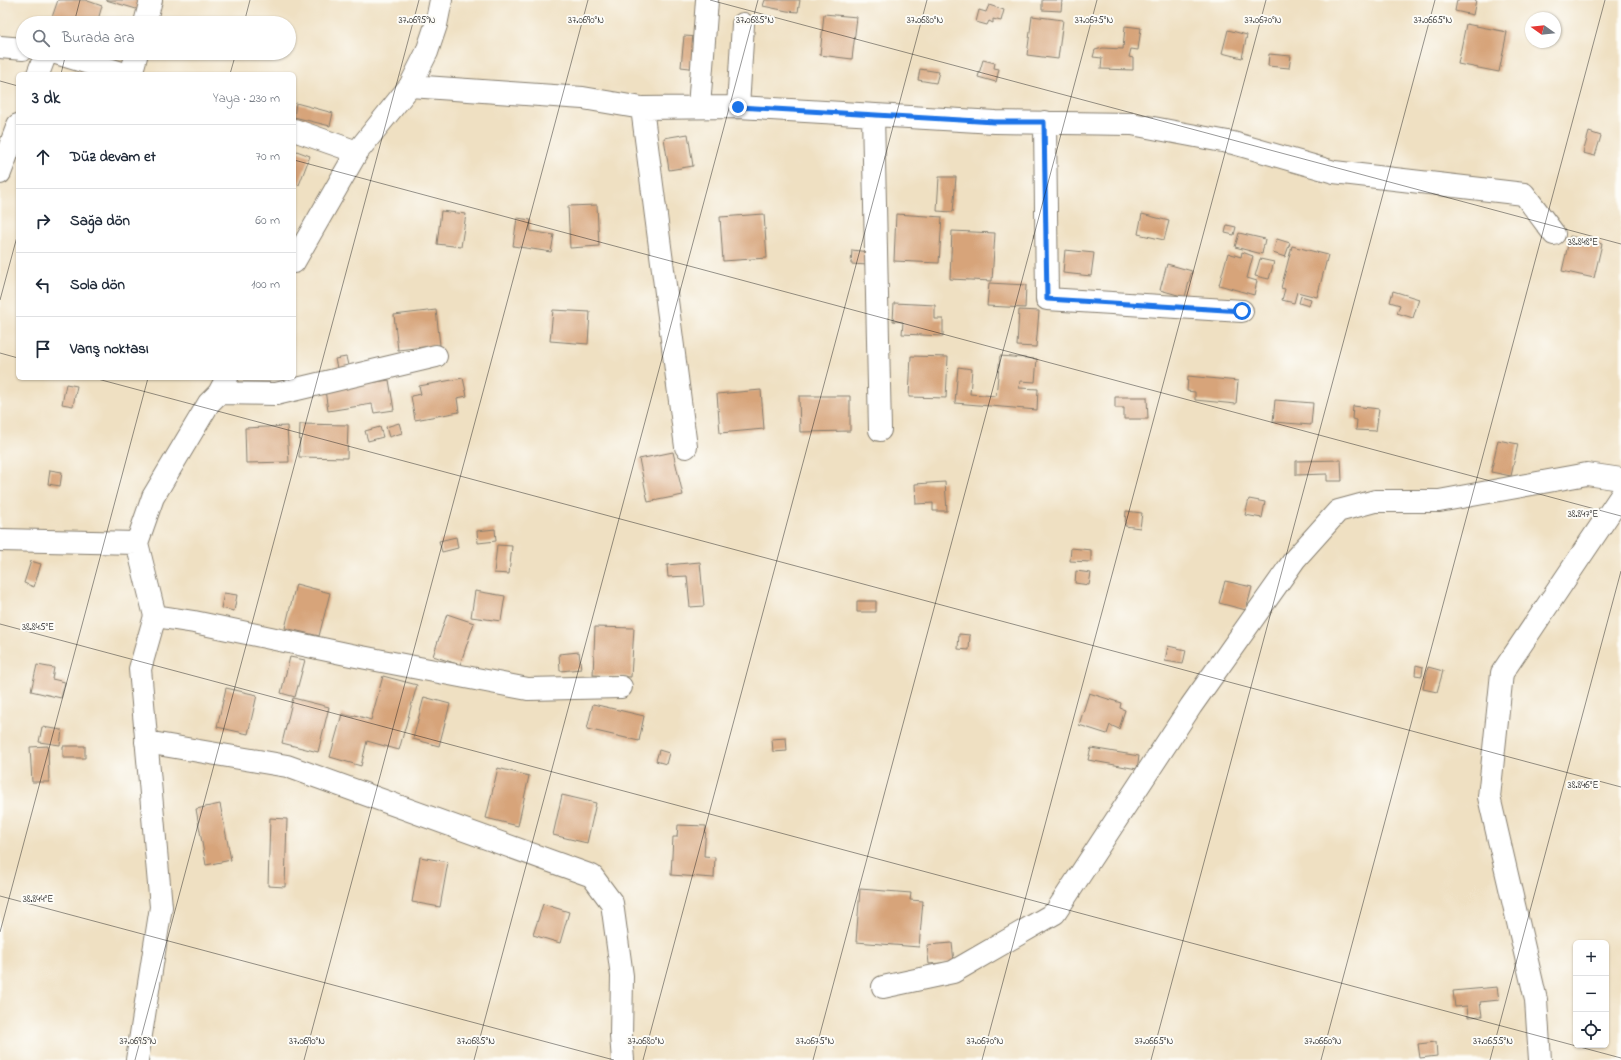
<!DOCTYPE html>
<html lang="tr">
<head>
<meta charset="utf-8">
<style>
	body { margin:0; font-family:"Indie Flower",sans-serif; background:#f2f2f3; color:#1f2937 }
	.controls { position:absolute; right:12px; bottom:12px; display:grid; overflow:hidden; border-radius:6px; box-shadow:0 1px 3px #0004 }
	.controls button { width:36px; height:36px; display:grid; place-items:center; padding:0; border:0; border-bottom:1px solid #e0e1e3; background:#fff; color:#1f2937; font:20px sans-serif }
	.compass { position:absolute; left:1525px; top:12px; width:36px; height:36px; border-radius:50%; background:#fff; box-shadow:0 1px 3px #0004; rotate:285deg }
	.stop { position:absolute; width:12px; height:12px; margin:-9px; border:3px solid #1a73e8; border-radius:50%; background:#fff }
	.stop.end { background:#1a73e8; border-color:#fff; box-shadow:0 1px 4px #0008 }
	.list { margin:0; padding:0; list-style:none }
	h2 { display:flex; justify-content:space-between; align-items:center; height:52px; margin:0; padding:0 16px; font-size:17px }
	h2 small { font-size:13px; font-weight:400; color:#747a83 }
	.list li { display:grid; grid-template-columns:26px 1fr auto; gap:12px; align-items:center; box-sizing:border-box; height:64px; padding:0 16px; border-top:1px solid #e0e1e3 }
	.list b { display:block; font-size:15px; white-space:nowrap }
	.list em { font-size:13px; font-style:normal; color:#747a83 }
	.icon { flex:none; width:22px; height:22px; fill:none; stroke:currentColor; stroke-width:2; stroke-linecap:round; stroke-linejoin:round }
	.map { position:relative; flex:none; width:1621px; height:1060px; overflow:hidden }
	.search { position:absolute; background:#fff; box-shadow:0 1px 3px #0004; left:16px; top:16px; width:280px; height:44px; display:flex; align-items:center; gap:10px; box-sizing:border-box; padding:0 14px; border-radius:22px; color:#747a83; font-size:15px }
	.panel { position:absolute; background:#fff; box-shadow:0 1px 3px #0004; left:16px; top:72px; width:280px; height:308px; border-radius:6px }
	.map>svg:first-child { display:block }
	.building { fill:#d7a47a }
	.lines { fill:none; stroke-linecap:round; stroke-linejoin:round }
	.minor-casing { stroke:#867e6f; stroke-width:24 }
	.minor { stroke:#fff; stroke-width:22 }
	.route { stroke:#1a73e8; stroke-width:5 }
	.ticks { fill:none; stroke:#1c1c1c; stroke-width:1; stroke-opacity:0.45 }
	.ticks-label { font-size:10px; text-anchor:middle; fill:#1c1c1c; stroke:#fdfcf7; stroke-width:4; stroke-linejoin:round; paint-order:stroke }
</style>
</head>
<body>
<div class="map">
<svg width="1621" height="1060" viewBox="0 0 1621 1060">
	<rect width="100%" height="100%" fill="#fdfcf7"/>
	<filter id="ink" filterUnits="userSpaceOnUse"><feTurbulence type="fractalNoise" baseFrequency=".025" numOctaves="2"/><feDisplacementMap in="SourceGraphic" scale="8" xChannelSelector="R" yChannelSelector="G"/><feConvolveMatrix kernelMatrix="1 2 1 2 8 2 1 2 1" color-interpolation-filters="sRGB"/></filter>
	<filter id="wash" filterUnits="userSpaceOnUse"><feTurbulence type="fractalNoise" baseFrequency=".012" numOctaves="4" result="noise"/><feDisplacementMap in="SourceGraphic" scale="16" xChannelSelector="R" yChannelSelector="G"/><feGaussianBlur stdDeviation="0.9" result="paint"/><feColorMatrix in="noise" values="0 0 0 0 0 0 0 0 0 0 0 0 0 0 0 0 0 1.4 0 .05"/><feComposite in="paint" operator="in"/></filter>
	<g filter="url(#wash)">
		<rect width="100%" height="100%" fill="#efe0c2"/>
		<g id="blocks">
			<path class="building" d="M 58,0 L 85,0 L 102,6 L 97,23 L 50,23 Z
				M 106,0 L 146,0 L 143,11 Z
				M 765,0 L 800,0 L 798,12 L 787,11 L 763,6 Z
				M 1042,0 L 1062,0 L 1061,11 L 1042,10 Z
				M 1457,0 L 1476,0 L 1473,15 L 1455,11 Z
				M 989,5 L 1004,10 L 1001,21 L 993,19 L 993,23 L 989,21 L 987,25 L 976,22 L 979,10 L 986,12 Z
				M 824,14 L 857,17 L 852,59 L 820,55 Z
				M 1032,16 L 1063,20 L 1058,59 L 1027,55 Z
				M 1466,24 L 1507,32 L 1499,72 L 1458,64 Z
				M 1125,26 L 1141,28 L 1138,50 L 1131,49 L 1129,57 L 1133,58 L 1133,70 L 1101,69 L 1102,58 L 1093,57 L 1095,50 L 1103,48 L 1123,49 Z
				M 1228,30 L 1247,35 L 1242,58 L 1222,53 Z
				M 684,36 L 701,37 L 698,69 L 681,67 Z
				M 1269,54 L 1291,56 L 1289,68 L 1268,66 Z
				M 983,60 L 995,63 L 994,68 L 999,69 L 996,82 L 978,77 Z
				M 920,69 L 939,72 L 936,83 L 918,80 Z
				M 296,103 L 333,113 L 330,126 L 294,117 Z
				M 1589,132 L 1601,136 L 1595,156 L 1583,153 Z
				M 688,134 L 693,166 L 669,170 L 664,138 Z
				M 294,150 L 310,156 L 299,185 L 294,183 Z
				M 939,177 L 956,177 L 953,212 L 937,211 Z
				M 597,205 L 599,246 L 570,248 L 568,206 Z
				M 441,211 L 466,214 L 461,247 L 437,244 Z
				M 764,214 L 767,258 L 723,261 L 720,217 Z
				M 896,214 L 942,217 L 939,263 L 894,261 Z
				M 1142,214 L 1169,221 L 1164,240 L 1138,234 Z
				M 517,218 L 531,220 L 530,231 L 554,235 L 551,252 L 513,246 Z
				M 1227,225 L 1236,227 L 1234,235 L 1225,233 Z
				M 952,231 L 995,233 L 992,281 L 950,279 Z
				M 1239,233 L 1265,239 L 1262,254 L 1235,247 Z
				M 1570,236 L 1602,244 L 1594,278 L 1562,271 Z
				M 1277,239 L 1290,243 L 1285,257 L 1273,253 Z
				M 1292,246 L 1328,255 L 1317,297 L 1297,292 L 1294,303 L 1282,300 L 1285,289 L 1281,288 Z
				M 852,250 L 869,252 L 868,265 L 851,264 Z
				M 1065,250 L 1094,253 L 1091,276 L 1063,273 Z
				M 1242,252 L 1253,256 L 1247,278 L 1257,281 L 1254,295 L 1219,285 L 1228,253 L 1241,257 Z
				M 1260,259 L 1274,262 L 1269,279 L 1255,276 Z
				M 1167,264 L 1192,271 L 1185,297 L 1160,290 Z
				M 989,283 L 1026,285 L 1025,308 L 987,306 Z
				M 1393,291 L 1419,299 L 1413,318 L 1397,313 L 1400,305 L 1390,302 Z
				M 1301,296 L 1311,299 L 1309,306 L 1299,303 Z
				M 894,303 L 935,305 L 935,319 L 943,319 L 943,336 L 902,334 L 903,322 L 893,321 Z
				M 436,310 L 440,345 L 398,350 L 394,315 Z
				M 553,310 L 590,312 L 588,344 L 550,341 Z
				M 1019,310 L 1039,311 L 1036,347 L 1017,346 Z
				M 911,356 L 948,357 L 946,398 L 909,397 Z
				M 1000,356 L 1037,359 L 1035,382 L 1020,381 L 1019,388 L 1038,389 L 1037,410 L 955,403 L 958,367 L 972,369 L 970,394 L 996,396 Z
				M 346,357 L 349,369 L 338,372 L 335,359 Z
				M 1188,376 L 1238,381 L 1236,404 L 1195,400 L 1195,392 L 1187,391 Z
				M 463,378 L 467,396 L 457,398 L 459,412 L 415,420 L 411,396 L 421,394 L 419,386 Z
				M 389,380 L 394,410 L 374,413 L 372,404 L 328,411 L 325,390 Z
				M 66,384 L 77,386 L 73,406 L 62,404 Z
				M 761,390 L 764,429 L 720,433 L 717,394 Z
				M 799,396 L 850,396 L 850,431 L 800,432 Z
				M 1115,397 L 1147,397 L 1148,419 L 1124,419 L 1124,408 L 1115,408 Z
				M 1275,400 L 1313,403 L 1311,425 L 1273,422 Z
				M 1353,406 L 1379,409 L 1376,431 L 1356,430 L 1357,420 L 1352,419 Z
				M 399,423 L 402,433 L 389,437 L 386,427 Z
				M 300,424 L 348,425 L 347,458 L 299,457 Z
				M 287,426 L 289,462 L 246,463 L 245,428 Z
				M 380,427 L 383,437 L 368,441 L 365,431 Z
				M 1498,440 L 1518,444 L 1511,476 L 1491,472 Z
				M 673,452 L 683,495 L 648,502 L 639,459 Z
				M 1341,460 L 1342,481 L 1327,481 L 1327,474 L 1296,475 L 1296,461 Z
				M 50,470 L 62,472 L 60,486 L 48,484 Z
				M 945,482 L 947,511 L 933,511 L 933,503 L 916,504 L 915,484 Z
				M 1249,499 L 1265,502 L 1262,518 L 1245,515 Z
				M 1126,511 L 1142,513 L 1140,528 L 1125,526 Z
				M 495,529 L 496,541 L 478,543 L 477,531 Z
				M 456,537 L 458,548 L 442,552 L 439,541 Z
				M 497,545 L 512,546 L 509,574 L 494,573 Z
				M 1071,548 L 1091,550 L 1091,562 L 1070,561 Z
				M 31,561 L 41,564 L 34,587 L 24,583 Z
				M 700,562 L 704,606 L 690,607 L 687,576 L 668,577 L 667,565 Z
				M 1076,571 L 1091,573 L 1089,585 L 1075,583 Z
				M 1225,581 L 1252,587 L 1246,610 L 1219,603 Z
				M 296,584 L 330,593 L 319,636 L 285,628 Z
				M 475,591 L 505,596 L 501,621 L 471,617 Z
				M 224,593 L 237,595 L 234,611 L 221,608 Z
				M 857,601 L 876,601 L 876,612 L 857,612 Z
				M 447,614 L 474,623 L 460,665 L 433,656 Z
				M 595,627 L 634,628 L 631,677 L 593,675 Z
				M 959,634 L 970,635 L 969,650 L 958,649 Z
				M 1168,646 L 1186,650 L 1183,664 L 1165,661 Z
				M 579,652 L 581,669 L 560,671 L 559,654 Z
				M 290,657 L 305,660 L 295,697 L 281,693 Z
				M 37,665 L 54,668 L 52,679 L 65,682 L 61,698 L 31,691 Z
				M 1416,665 L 1423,667 L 1422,676 L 1415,675 Z
				M 1428,667 L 1443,671 L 1437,692 L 1423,689 Z
				M 383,676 L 417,685 L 399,750 L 367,741 L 361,766 L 330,757 L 342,714 L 354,717 L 355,715 L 371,720 Z
				M 226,688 L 257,695 L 248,734 L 217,727 Z
				M 1089,693 L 1121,703 L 1120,708 L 1125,710 L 1119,729 L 1110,725 L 1107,734 L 1079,725 Z
				M 424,697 L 450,704 L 439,746 L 413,739 Z
				M 293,698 L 329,707 L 318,752 L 282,743 Z
				M 593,704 L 644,716 L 639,741 L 587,729 Z
				M 42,727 L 62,730 L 60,745 L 39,742 Z
				M 786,738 L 787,751 L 773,752 L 772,739 Z
				M 48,746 L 49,782 L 32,782 L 30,747 Z
				M 63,746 L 85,746 L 85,758 L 63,758 Z
				M 1091,748 L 1139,756 L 1137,769 L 1088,760 Z
				M 659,750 L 669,753 L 666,764 L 656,761 Z
				M 498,768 L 529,776 L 518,826 L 486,818 Z
				M 562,795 L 596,803 L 587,843 L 553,835 Z
				M 220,804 L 231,860 L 206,865 L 196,809 Z
				M 270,818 L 287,819 L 285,887 L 268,886 Z
				M 678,825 L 706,826 L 704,856 L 715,857 L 714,878 L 671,875 L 673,837 L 677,837 Z
				M 420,857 L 448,862 L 440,907 L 412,902 Z
				M 860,889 L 911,893 L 910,900 L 923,901 L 919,947 L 856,942 Z
				M 543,904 L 569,912 L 560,943 L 533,935 Z
				M 952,943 L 954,962 L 929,964 L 927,945 Z
				M 1497,987 L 1499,1000 L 1480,1002 L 1482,1016 L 1468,1017 L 1467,1006 L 1455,1007 L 1453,991 Z
				M 1436,1042 L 1437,1056 L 1420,1058 L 1418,1044 Z"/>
		</g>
	</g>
	<g filter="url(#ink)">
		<use href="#blocks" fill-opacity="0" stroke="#867e6f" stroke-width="1"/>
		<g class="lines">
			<defs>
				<path id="minor" d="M 145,23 L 151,0
					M 0,47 L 23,49
					M 56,53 L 125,74
					M 38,74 L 46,53
					M 131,74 L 137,53
					M 410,86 L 583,98 L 642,108 L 738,107 L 995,122 L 1132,124 L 1233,143 L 1334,172 L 1524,194 L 1554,234
					M 699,107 L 707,0
					M 738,107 L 743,24
					M 642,108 L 686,447
					M 873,115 L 880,430
					M 1045,122 L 1047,299 L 1242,311
					M 294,130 L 357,152
					M 0,173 L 18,125
					M 294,262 L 357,152 L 410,86 L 427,52 L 436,25 L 441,0
					M 219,393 L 276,394 L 436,356
					M 0,540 L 137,543
					M 155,616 L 194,622 L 351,655 L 528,689 L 621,687
					M 146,742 L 287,766 L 592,876 L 612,903 L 622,976 L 621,1036 L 623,1060
					M 883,987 L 953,972 L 1055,913 L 1191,706 L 1295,559 L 1338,511 L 1375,501 L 1439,501 L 1587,474 L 1621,479
					M 137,1060 L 161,907 L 140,669 L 155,616 L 137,543 L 153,497 L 209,403 L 219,393 L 227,378
					M 1540,1060 L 1536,1000 L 1489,797 L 1502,673 L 1621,496"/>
			</defs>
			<use href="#minor" class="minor-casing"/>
			<use href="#minor" class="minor"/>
		</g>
	</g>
	<g class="lines" filter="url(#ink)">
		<path class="route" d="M 738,107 L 995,122 L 1044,122 L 1047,299 L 1242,311"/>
	</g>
	<path class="ticks" d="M 710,0 L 1621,244M 74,23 L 80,0M 244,23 L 250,0M 61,74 L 66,53M 230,74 L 236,53M 0,81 L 18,86M 294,160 L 1621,516M 0,300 L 18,233M 0,353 L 18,358M 94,378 L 1621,787M 0,624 L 1621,1058M 0,896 L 614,1060M 0,932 L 148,378M 135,1060 L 419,0M 304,1060 L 588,0M 474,1060 L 758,0M 643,1060 L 927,0M 813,1060 L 1097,0M 982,1060 L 1266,0M 1151,1060 L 1435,0M 1321,1060 L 1605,0M 1490,1060 L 1621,571"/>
	<g class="ticks-label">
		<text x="417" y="23">37.0695°N</text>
		<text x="586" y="23">37.0690°N</text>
		<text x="755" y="23">37.0685°N</text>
		<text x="925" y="23">37.0680°N</text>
		<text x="1094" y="23">37.0675°N</text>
		<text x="1263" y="23">37.0670°N</text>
		<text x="1433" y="23">37.0665°N</text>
		<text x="1583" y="245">38.848°E</text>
		<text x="1583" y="517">38.847°E</text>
		<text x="38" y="630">38.845°E</text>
		<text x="1583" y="788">38.846°E</text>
		<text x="38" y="902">38.844°E</text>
		<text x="138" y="1044">37.0695°N</text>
		<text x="307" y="1044">37.0690°N</text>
		<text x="476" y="1044">37.0685°N</text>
		<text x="646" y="1044">37.0680°N</text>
		<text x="815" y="1044">37.0675°N</text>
		<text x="985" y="1044">37.0670°N</text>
		<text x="1154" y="1044">37.0665°N</text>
		<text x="1323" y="1044">37.0660°N</text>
		<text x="1493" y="1044">37.0655°N</text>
	</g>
</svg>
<div class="controls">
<button>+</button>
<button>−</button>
<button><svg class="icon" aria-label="locate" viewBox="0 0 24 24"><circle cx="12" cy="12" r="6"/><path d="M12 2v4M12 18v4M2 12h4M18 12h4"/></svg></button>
</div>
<svg class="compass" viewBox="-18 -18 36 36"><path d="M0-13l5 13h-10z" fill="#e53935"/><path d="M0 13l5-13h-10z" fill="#747a83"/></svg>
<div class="stop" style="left:1242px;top:311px"></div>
<div class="stop end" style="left:738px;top:107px"></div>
<div class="search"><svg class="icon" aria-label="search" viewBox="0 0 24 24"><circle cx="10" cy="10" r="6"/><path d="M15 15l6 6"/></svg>Burada ara</div>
<section class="panel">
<h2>3 dk<small>Yaya · 230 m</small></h2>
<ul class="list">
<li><svg class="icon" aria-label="ahead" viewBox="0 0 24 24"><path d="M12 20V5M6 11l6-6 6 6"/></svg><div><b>Düz devam et</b></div><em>70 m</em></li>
<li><svg class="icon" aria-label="right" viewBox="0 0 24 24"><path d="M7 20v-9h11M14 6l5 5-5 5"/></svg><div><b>Sağa dön</b></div><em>60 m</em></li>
<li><svg class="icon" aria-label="left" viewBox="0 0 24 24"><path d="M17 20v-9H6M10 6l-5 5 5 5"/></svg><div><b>Sola dön</b></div><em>100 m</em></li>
<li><svg class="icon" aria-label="arrive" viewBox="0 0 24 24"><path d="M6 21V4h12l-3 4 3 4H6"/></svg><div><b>Varış noktası</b></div></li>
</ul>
</section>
</div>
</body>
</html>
